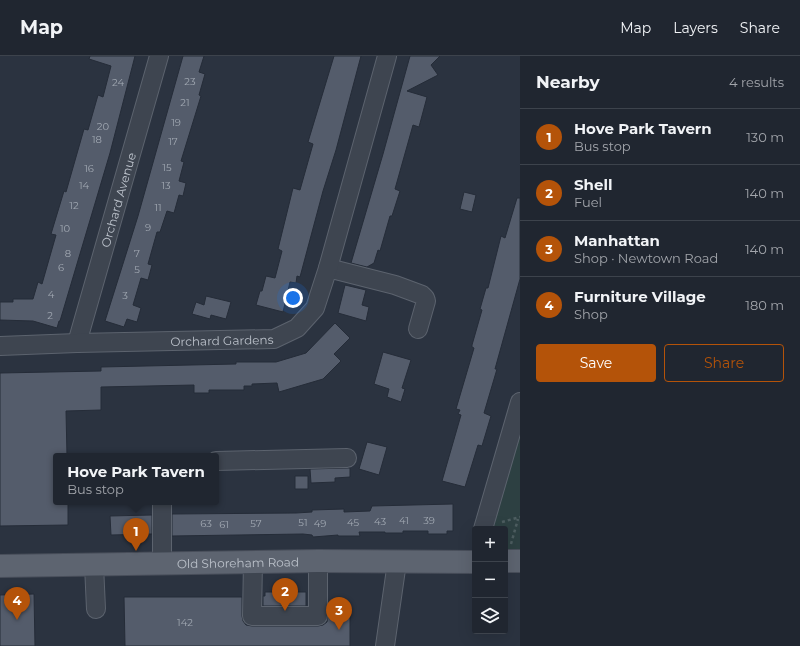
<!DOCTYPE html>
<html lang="en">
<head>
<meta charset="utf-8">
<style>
	body { margin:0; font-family:Montserrat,sans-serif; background:#2d323c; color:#f1f3f6 }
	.controls { position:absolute; right:12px; bottom:12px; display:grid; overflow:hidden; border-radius:4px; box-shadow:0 4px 16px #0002 }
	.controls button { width:36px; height:36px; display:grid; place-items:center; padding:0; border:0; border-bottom:1px solid #3d434c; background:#202630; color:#f1f3f6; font:20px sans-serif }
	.you { position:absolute; left:293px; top:242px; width:14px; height:14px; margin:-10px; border:3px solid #fff; border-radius:50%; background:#1a73e8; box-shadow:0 0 0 6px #1a73e833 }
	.badge { display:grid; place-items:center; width:26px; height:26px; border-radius:50%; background:#b45309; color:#fff; font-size:13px; font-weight:700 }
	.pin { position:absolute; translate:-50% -33px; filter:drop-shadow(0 1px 2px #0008) }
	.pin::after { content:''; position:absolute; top:21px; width:14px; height:12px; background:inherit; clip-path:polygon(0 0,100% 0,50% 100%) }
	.popup { position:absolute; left:53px; top:397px; width:166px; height:52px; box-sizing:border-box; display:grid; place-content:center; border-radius:4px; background:#202630; filter:drop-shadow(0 1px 3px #0005); font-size:13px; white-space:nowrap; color:#a2a5ab }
	.popup b { font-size:15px; color:#f1f3f6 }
	.popup::after { content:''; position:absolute; left:50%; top:100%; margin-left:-8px; border:8px solid transparent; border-top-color:#202630 }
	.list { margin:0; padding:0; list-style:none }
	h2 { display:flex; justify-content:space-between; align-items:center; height:52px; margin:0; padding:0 16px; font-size:17px }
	h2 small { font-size:13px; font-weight:400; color:#a2a5ab }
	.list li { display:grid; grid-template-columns:26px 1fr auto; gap:12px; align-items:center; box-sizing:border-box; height:56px; padding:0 16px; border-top:1px solid #3d434c }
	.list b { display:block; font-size:15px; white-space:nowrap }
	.list p { margin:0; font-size:13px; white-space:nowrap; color:#a2a5ab }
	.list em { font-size:13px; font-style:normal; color:#a2a5ab }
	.actions { display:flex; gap:8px; padding:12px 16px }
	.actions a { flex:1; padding:9px 0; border:1px solid #b45309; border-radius:4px; text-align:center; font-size:14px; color:#b45309 }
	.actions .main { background:#b45309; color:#fff }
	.icon { flex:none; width:22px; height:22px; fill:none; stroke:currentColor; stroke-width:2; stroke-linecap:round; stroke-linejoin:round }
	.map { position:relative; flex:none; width:520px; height:590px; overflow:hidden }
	header { display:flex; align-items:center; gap:24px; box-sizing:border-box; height:56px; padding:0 20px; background:#202630; border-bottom:1px solid #3d434c }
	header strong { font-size:19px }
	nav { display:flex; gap:22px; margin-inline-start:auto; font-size:14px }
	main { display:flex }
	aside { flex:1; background:#202630 }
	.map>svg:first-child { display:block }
	.green { fill:#2d4042 }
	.building { fill:#545c6b; stroke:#252c38 }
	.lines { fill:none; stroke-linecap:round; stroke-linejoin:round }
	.minor-casing { stroke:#5c636e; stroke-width:20 }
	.major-casing { stroke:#484e5a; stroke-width:24 }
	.path { stroke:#4d5d60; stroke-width:2.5; stroke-dasharray:3 3; stroke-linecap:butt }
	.minor { stroke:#3e4550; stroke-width:18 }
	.major { stroke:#5d6470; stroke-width:22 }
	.labels { text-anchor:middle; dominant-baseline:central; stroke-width:3.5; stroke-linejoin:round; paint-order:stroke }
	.number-label { font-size:10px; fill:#a1a8b2 }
	.street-label { font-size:12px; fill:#bbc1ca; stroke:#232a36 }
</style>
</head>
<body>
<header>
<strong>Map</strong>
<nav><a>Map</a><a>Layers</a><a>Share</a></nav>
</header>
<main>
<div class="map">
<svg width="520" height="590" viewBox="0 0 520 590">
	<rect width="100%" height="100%" fill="#2b3340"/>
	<path class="green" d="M 520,369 L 520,494 L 505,494 L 505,473 L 489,473 Z"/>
	<path class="building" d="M 90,0 L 135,0 L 110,97 L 60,265 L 59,265 L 57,272 L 33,265 L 0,264 L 0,246 L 13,246 L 13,243 L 33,243 L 38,226 L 42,228 L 56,179 L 51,178 L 64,135 L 66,136 L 84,73 L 88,74 L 98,39 L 103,41 L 111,10 L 89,3 Z
		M 183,0 L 204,0 L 199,16 L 205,18 L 199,39 L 201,40 L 181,105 L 184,106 L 179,125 L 186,127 L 183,140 L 179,139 L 174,157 L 167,155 L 160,176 L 157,176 L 148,208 L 152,209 L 148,224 L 141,222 L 133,249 L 141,252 L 137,266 L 127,263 L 124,271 L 105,265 L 138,160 Z
		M 334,0 L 361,0 L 336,94 L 323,135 L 300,221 L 297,220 L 296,227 L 290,226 L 283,256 L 256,249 L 260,235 L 262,235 L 266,220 L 275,222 L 282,195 L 278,193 L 293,132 L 300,134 L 313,88 L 308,86 Z
		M 410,0 L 440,0 L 431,9 L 438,19 L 407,35 L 427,41 L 419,71 L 413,69 L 395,133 L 400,135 L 392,160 L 390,160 L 380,195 L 378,194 L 374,207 L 367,211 L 351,207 L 383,98 Z
		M 464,136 L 476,139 L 472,156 L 460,153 Z
		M 517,142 L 520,142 L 520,223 L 495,313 L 497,313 L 484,357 L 491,360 L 482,390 L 478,389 L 465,431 L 442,425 L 461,359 L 458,358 L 460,354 L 456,353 L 474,292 L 472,291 L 472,289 L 482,254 L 480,253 L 486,232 L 488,232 L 501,180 L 505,182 Z
		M 345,229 L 366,234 L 362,249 L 369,251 L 366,265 L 338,257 Z
		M 206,240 L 231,246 L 226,263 L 211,259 L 210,263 L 192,258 L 196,246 L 204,249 Z
		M 335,267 L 350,282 L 334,298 L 341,305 L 323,323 L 279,336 L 277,327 L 252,328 L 252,330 L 244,330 L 244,334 L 209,334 L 209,337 L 194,337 L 194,329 L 101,331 L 101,354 L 66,355 L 67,400 L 56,400 L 56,446 L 68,446 L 68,469 L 0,470 L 0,317 L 101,315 L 101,311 L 236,308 L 236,306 L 276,306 L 306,297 Z
		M 383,296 L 411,304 L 402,332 L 405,333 L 401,346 L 387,341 L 389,333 L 374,328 Z
		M 367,386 L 387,391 L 379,419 L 359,413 Z
		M 347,412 L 350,412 L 350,421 L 335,422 L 335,426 L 311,427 L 310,413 Z
		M 295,420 L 308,420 L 308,433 L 295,433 Z
		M 453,448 L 453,475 L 447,475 L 447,478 L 428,478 L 428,475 L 403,475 L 403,477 L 385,477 L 385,476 L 359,476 L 360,480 L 338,480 L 338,479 L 313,481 L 312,479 L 303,478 L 172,480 L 172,458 L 296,457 L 312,456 L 312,454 L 344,453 L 344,456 L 370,455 L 372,450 Z
		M 152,459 L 152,478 L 111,479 L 110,460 Z
		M 265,536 L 306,536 L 306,550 L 263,550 L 263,540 L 265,540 Z
		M 34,538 L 35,590 L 0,590 L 0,539 Z
		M 124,541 L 242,541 L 242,560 L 243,565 L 246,569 L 252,570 L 318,570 L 323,569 L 327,566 L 328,558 L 350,558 L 350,590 L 125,590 Z"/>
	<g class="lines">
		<defs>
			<g id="minor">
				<path d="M 328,212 L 395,229 L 422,239 L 425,242 L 426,245 L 418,273"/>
				<path id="s1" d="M 77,287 L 159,0"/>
				<path id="s2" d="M 0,290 L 77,287 L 274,283 L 297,272 L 315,252 L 328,212 L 387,0"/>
				<path d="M 216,405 L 347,402"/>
				<path d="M 162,446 L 162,508"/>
				<path d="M 483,473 L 520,346"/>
				<path d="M 253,506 L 252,560 L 318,560 L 318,505"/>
				<path d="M 94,509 L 96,553"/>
				<path d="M 385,590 L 397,506"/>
			</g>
			<g id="major">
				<path d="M 505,505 L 520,505"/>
				<path id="s3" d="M 0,510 L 318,505 L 475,506"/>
			</g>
		</defs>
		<use href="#minor" class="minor-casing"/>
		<use href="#major" class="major-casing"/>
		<path class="path" d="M 502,466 L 520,461
			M 511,488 L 518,463"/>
		<use href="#minor" class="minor"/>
		<use href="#major" class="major"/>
	</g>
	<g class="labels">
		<g class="number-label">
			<text x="190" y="25">23</text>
			<text x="118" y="26">24</text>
			<text x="185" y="46">21</text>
			<text x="176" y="66">19</text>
			<text x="103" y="70">20</text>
			<text x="97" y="83">18</text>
			<text x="173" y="85">17</text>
			<text x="167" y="111">15</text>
			<text x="89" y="112">16</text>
			<text x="84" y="129">14</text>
			<text x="166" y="129">13</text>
			<text x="74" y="149">12</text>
			<text x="158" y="151">11</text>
			<text x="148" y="171">9</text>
			<text x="65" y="172">10</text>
			<text x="68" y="197">8</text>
			<text x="137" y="197">7</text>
			<text x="61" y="211">6</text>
			<text x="137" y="213">5</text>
			<text x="51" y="238">4</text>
			<text x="125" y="239">3</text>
			<text x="50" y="259">2</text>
			<text x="404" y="464">41</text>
			<text x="429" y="464">39</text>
			<text x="380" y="465">43</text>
			<text x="303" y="466">51</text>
			<text x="353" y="466">45</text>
			<text x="206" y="467">63</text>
			<text x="256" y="467">57</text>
			<text x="320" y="467">49</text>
			<text x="224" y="468">61</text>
			<text x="185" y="566">142</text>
		</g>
		<g class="street-label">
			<text stroke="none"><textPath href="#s1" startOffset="149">Orchard Avenue</textPath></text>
			<text stroke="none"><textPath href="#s2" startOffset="222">Orchard Gardens</textPath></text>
			<text stroke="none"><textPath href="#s3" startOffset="238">Old Shoreham Road</textPath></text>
		</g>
	</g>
</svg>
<div class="controls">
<button>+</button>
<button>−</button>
<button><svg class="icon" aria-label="layers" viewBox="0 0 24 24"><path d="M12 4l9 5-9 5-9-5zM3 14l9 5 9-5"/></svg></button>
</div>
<div class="you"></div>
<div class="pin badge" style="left:136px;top:495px">1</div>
<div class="popup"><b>Hove Park Tavern</b>Bus stop</div>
<div class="pin badge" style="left:285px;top:555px">2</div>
<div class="pin badge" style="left:339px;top:574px">3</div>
<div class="pin badge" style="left:17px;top:564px">4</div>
</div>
<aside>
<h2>Nearby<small>4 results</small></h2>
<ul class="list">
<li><span class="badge">1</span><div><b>Hove Park Tavern</b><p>Bus stop</p></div><em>130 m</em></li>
<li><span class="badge">2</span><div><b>Shell</b><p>Fuel</p></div><em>140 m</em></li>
<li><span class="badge">3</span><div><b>Manhattan</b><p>Shop · Newtown Road</p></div><em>140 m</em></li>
<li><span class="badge">4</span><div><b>Furniture Village</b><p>Shop</p></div><em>180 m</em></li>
</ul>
<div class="actions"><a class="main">Save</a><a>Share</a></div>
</aside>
</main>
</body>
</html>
